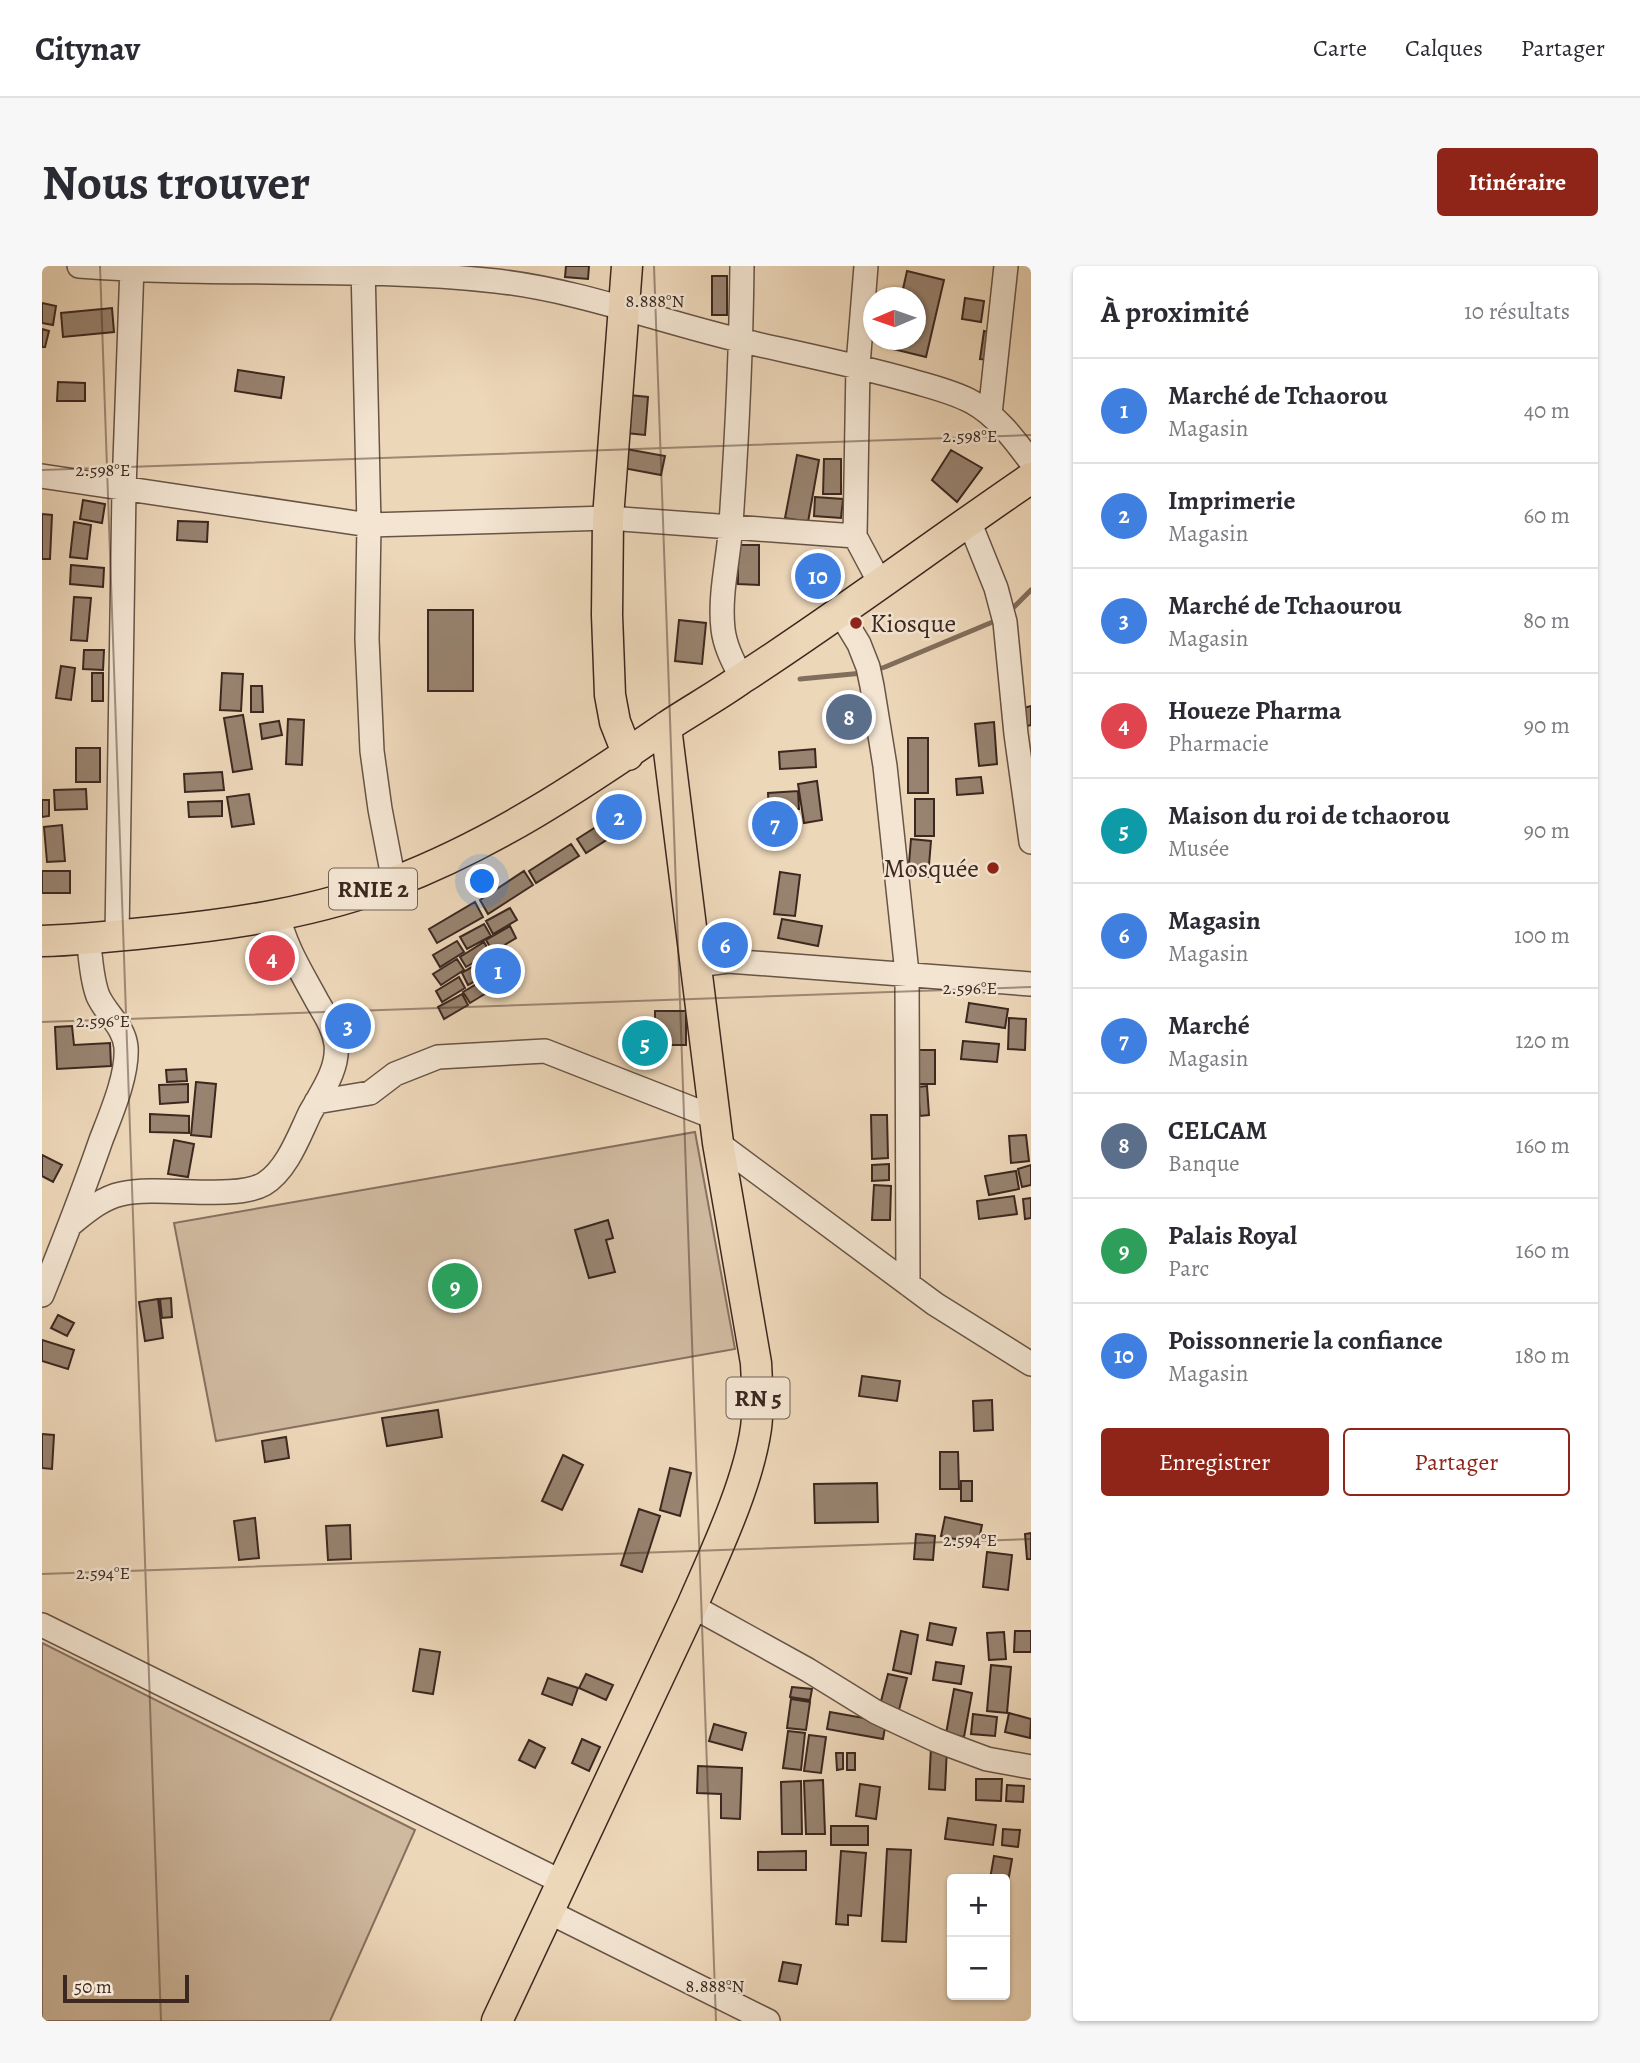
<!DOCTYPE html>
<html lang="fr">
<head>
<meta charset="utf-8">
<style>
	body { margin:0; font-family:Alegreya,serif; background:#f7f7f7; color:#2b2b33 }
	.controls { position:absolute; right:21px; bottom:21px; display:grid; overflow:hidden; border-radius:7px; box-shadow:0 2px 5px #0004 }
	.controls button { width:63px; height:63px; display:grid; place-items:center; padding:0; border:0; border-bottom:2px solid #e1e1e2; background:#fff; color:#2b2b33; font:35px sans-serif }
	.compass { position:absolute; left:821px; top:21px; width:63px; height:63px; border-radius:50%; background:#fff; box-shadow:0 2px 5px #0004; rotate:268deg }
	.scale { position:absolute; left:21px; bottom:18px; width:126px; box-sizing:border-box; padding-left:7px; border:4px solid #3c2820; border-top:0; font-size:19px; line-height:24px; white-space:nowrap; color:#3c2820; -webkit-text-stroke:5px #f3e5d2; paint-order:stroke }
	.you { position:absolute; left:441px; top:616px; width:24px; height:24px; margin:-18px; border:5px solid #fff; border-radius:50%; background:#1a73e8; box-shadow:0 0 0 10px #1a73e833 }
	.badge { display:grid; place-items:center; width:46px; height:46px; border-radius:50%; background:#8f2418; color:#fff; font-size:23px; font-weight:700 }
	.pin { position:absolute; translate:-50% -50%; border:4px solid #fff; box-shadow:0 2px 7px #0006 }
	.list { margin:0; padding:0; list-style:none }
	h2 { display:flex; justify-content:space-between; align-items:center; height:91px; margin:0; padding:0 28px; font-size:30px }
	h2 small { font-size:23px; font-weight:400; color:#7c7c81 }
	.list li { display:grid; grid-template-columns:46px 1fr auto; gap:21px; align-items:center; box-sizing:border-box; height:105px; padding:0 28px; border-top:2px solid #e1e1e2 }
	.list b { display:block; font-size:26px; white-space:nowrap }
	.list p { margin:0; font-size:23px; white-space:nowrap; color:#7c7c81 }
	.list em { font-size:23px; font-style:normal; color:#7c7c81 }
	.actions { display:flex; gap:14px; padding:21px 28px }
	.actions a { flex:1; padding:16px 0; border:2px solid #8f2418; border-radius:7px; text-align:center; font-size:24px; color:#8f2418 }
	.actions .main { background:#8f2418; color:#fff }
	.map { position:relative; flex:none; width:989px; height:1755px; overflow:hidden; border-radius:7px }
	header { display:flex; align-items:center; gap:42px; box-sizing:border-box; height:98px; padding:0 35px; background:#fff; border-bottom:2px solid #e1e1e2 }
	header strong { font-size:33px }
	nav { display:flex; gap:38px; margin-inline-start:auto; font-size:24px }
	.intro { display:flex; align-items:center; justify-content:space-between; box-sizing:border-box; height:168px; padding:0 42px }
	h1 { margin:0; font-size:49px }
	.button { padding:18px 32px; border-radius:7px; background:#8f2418; color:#fff; font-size:24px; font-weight:700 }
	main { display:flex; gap:42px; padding:0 42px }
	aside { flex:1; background:#fff; border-radius:7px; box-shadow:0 2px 5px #0004 }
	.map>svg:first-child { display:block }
	.green { fill:#cfb99f; stroke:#867060; stroke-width:2 }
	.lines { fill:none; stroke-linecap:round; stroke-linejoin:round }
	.stream { stroke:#826e5d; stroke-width:5 }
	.building { fill:#988370; stroke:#3c2820; stroke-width:2 }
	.minor-casing { stroke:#685446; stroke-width:26 }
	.major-casing { stroke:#3c2820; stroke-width:33 }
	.minor { stroke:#f3e5d2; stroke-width:23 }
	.major { stroke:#edd7b9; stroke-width:30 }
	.ticks { fill:none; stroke:#3c2820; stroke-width:2; stroke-opacity:0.45 }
	.poi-dot { fill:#8f2418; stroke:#f3e5d2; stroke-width:2.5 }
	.labels { text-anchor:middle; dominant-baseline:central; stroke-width:5; stroke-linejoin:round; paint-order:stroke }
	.shield { fill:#f3e5d2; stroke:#736155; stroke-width:2 }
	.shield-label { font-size:24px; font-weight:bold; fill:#3c2820 }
	.poi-label { font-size:26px; fill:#3c2820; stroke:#f3e5d2; text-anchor:start }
	.ticks-label { font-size:18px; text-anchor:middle; fill:#3c2820; stroke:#f3e5d2; stroke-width:5; stroke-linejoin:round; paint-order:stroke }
</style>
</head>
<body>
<header>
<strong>Citynav</strong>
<nav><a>Carte</a><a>Calques</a><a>Partager</a></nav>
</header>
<div class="intro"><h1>Nous trouver</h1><a class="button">Itinéraire</a></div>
<main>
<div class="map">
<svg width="989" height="1755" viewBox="0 0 989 1755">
	<rect width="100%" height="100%" fill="#edd7b9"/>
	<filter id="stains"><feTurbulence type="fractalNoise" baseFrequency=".00286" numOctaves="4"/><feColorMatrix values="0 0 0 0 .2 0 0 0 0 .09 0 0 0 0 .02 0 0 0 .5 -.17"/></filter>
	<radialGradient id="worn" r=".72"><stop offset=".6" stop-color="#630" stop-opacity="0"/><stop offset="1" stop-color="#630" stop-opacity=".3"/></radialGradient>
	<path class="green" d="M 653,866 L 693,1083 L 174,1175 L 132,957 Z
		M 0,1377 L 373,1564 L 288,1755 L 0,1755 Z"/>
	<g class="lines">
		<path class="stream" d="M 972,341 L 989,324
			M 831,405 L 843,401 L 953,355
			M 758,413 L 821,407"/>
	</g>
	<path class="building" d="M 524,0 L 547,0 L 546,13 L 523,11 Z
		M 865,5 L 902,14 L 884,91 L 847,82 L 849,74 L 874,74 L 874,32 L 859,32 Z
		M 670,10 L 685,10 L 685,49 L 670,49 Z
		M 923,32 L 942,35 L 939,56 L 920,53 Z
		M 0,37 L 14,40 L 11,59 L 0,57 Z
		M 70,42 L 72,66 L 21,71 L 19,47 Z
		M 0,63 L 7,65 L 3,81 L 0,81 Z
		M 942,65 L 953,67 L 949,94 L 938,93 Z
		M 196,104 L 242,111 L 239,132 L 193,125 Z
		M 16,116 L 43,117 L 43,135 L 15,135 Z
		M 587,129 L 606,131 L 603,169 L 584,167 Z
		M 584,183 L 623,190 L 619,209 L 581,202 Z
		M 909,184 L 940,202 L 915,236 L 890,214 Z
		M 755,189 L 777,194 L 766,256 L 743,252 Z
		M 782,193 L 799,193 L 799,228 L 781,228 Z
		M 773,231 L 801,233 L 799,252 L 772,250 Z
		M 41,234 L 63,238 L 60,257 L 38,253 Z
		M 0,248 L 10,249 L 8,293 L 0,293 Z
		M 136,255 L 166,256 L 165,276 L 135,274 Z
		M 32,256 L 49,259 L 45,293 L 28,291 Z
		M 696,279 L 717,279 L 717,319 L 696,318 Z
		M 29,299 L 62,302 L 61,321 L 28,318 Z
		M 32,331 L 49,332 L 45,375 L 29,374 Z
		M 386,344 L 431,344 L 431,425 L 386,425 Z
		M 637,354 L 664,357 L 660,398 L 633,395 Z
		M 42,384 L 62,384 L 61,404 L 41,403 Z
		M 19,400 L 33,402 L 29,434 L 14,432 Z
		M 50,407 L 61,407 L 61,435 L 50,435 Z
		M 180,407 L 201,408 L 199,445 L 178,444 Z
		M 209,420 L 220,420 L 221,446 L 209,446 Z
		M 989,440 L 989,459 L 982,461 L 978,443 Z
		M 201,449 L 210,503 L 191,506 L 182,452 Z
		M 246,453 L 262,454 L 260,499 L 244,498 Z
		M 237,455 L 240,469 L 220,473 L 218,458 Z
		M 952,456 L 955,498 L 937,500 L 933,458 Z
		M 866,472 L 886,472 L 886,527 L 866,527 Z
		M 34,482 L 58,482 L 58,516 L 34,516 Z
		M 773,483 L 774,501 L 738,503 L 737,486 Z
		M 180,506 L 182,524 L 143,526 L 142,508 Z
		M 939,511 L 941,527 L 915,529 L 914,513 Z
		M 775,515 L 780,554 L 762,557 L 756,518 Z
		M 44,523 L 45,543 L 13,544 L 12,524 Z
		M 756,525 L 757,543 L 727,545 L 726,527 Z
		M 207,528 L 212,558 L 190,561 L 185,531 Z
		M 873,533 L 892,533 L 892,570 L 873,570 Z
		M 0,534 L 7,534 L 7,550 L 0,551 Z
		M 180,535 L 180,550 L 147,551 L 146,536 Z
		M 579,545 L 588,559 L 544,587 L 535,573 Z
		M 20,559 L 23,595 L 5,596 L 2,561 Z
		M 869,573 L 889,575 L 886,611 L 866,609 Z
		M 529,578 L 537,590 L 494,617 L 487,605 Z
		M 0,605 L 28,605 L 28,627 L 0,627 Z
		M 482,605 L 491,619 L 446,648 L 438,634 Z
		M 738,606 L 758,609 L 753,650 L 732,648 Z
		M 433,636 L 441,651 L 395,677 L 387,663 Z
		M 468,642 L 475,654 L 451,668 L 444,655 Z
		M 740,653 L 780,660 L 776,680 L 736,672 Z
		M 442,658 L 449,670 L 425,683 L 418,671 Z
		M 468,660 L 474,672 L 451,686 L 444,674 Z
		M 415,675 L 422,686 L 398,701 L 391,689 Z
		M 442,676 L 448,687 L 424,701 L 418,691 Z
		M 445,692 L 452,704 L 426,719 L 420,707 Z
		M 415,693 L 422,704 L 399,719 L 391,708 Z
		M 417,711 L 423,722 L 400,736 L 394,725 Z
		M 445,712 L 451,723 L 428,737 L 421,726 Z
		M 420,728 L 426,739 L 402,753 L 396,741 Z
		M 927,737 L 966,743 L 963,762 L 924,756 Z
		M 613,745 L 644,745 L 644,779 L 613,779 Z
		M 967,752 L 984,753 L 983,784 L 966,783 Z
		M 30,760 L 32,779 L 68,777 L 69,800 L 15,803 L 13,761 Z
		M 921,775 L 957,778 L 955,796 L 919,793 Z
		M 875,784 L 893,784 L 893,818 L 875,818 Z
		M 144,803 L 145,815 L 125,816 L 124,804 Z
		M 154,816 L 174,818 L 169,871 L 149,869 Z
		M 146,818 L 146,836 L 118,838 L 117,819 Z
		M 885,820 L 887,849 L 878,850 L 876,821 Z
		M 108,848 L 147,850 L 147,867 L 108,866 Z
		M 829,849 L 845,849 L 846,892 L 830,893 Z
		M 984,869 L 987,895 L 969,897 L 967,870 Z
		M 132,874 L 152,878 L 146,911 L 126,908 Z
		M 0,889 L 20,899 L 11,916 L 0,910 Z
		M 847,898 L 847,914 L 830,915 L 830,899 Z
		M 989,899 L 989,919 L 980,921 L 976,903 Z
		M 974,905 L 977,923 L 947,929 L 943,910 Z
		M 832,919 L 849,920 L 848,954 L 830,954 Z
		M 972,930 L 975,948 L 937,953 L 935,935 Z
		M 989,932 L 989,952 L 983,953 L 981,933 Z
		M 566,954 L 571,972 L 564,974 L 573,1006 L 547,1012 L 533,964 Z
		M 129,1032 L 130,1051 L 120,1052 L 118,1033 Z
		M 116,1033 L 121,1072 L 103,1075 L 97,1036 Z
		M 16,1049 L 32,1057 L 25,1070 L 9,1062 Z
		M 0,1074 L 32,1084 L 26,1103 L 0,1095 Z
		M 820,1110 L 858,1115 L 855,1135 L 817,1130 Z
		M 950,1134 L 951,1164 L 932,1165 L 931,1135 Z
		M 396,1144 L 400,1171 L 345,1180 L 340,1152 Z
		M 0,1168 L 12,1169 L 10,1203 L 0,1202 Z
		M 244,1171 L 247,1192 L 223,1196 L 220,1175 Z
		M 898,1186 L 916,1186 L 917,1223 L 898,1223 Z
		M 521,1189 L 541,1199 L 520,1244 L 500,1235 Z
		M 628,1202 L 649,1207 L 638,1250 L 618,1244 Z
		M 919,1215 L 930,1215 L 930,1235 L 919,1235 Z
		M 835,1217 L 836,1256 L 773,1257 L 772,1218 Z
		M 597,1243 L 618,1250 L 600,1306 L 579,1299 Z
		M 903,1251 L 940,1259 L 936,1278 L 899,1270 Z
		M 213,1252 L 217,1292 L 197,1294 L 192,1255 Z
		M 308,1259 L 309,1293 L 286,1294 L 284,1260 Z
		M 989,1267 L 989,1293 L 985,1293 L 983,1268 Z
		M 874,1268 L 893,1270 L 891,1294 L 872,1293 Z
		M 945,1286 L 970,1289 L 966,1324 L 941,1321 Z
		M 888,1357 L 914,1362 L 910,1379 L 885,1374 Z
		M 859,1365 L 876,1369 L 869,1408 L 851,1404 Z
		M 973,1365 L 989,1365 L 989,1386 L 972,1386 Z
		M 962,1366 L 964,1393 L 947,1394 L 945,1367 Z
		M 378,1383 L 398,1386 L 391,1428 L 371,1425 Z
		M 894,1396 L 922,1400 L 919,1418 L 891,1414 Z
		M 949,1399 L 969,1401 L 965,1447 L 945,1445 Z
		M 544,1408 L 571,1419 L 564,1434 L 537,1422 Z
		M 846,1408 L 865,1412 L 856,1448 L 837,1443 Z
		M 506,1412 L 536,1422 L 530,1439 L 500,1428 Z
		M 750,1421 L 770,1423 L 768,1434 L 748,1431 Z
		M 912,1423 L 930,1427 L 922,1471 L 904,1468 Z
		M 749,1433 L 768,1436 L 764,1464 L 745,1462 Z
		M 788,1446 L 844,1456 L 841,1473 L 785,1463 Z
		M 967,1447 L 989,1453 L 988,1472 L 963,1466 Z
		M 931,1448 L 955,1451 L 953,1470 L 929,1468 Z
		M 672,1458 L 704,1467 L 700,1484 L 667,1475 Z
		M 746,1465 L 763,1467 L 759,1504 L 741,1502 Z
		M 767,1469 L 784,1471 L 779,1507 L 762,1505 Z
		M 540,1473 L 558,1481 L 547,1505 L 530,1497 Z
		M 487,1474 L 503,1482 L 493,1502 L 477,1494 Z
		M 889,1481 L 905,1481 L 903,1524 L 887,1523 Z
		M 794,1487 L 801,1487 L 801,1503 L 795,1504 Z
		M 805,1487 L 813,1487 L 813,1504 L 805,1504 Z
		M 656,1500 L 700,1502 L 698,1553 L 679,1552 L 679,1528 L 655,1527 Z
		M 934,1513 L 960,1513 L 959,1535 L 934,1534 Z
		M 781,1514 L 783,1568 L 764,1568 L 762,1515 Z
		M 759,1515 L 760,1568 L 740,1568 L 739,1516 Z
		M 818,1518 L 838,1521 L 834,1553 L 814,1550 Z
		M 965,1519 L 982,1520 L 981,1536 L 964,1535 Z
		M 906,1552 L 954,1559 L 951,1579 L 903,1573 Z
		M 789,1560 L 826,1560 L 826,1579 L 789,1579 Z
		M 961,1563 L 978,1564 L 976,1581 L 960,1579 Z
		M 845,1583 L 869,1584 L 864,1676 L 840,1675 Z
		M 764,1585 L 764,1604 L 716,1604 L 716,1586 Z
		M 799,1585 L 824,1587 L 819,1650 L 806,1649 L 806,1659 L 794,1658 Z
		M 952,1590 L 970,1593 L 965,1622 L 963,1622 L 963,1613 L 948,1613 Z
		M 741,1696 L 759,1699 L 755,1718 L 737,1715 Z"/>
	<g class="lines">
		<defs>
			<path id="minor" d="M 37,0 C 175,11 316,0 454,15 C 536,24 620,56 701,75 C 758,88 814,99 870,115 C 890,121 912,126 930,136 C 954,149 973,174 989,196
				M 321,0 L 327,259 L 325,373 L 330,485 L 338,543 L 352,616
				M 700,0 C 699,86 695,171 689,257 C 687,292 677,328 681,363 C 683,381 692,397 700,413
				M 948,148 L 964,0
				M 0,210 L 327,259 L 566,252 L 813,270 L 838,317
				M 927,255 L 954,322 L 963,356 L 974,468 L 989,576
				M 813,270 L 816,99 L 824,0
				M 797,345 L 817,378 L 826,401 L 830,420 L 843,500 L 865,707 L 866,1018
				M 75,670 L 82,223 L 90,0
				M 655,699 L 686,695 L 989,718
				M 274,836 L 328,827 L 353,808 L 396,791 L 503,785 L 674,852
				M 676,877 L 893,1038 L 989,1098
				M 29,958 C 44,946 60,932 79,928 C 118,919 192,935 222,918 C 245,904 257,870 268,847 C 279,827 297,803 294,778 C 292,762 283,749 275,735 C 260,707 242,679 236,648
				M 0,1029 C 21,977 41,926 59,874 C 69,848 86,809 84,781 C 82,760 64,748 56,730 C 49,712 49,691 46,672
				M 650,1340 L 766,1404 L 834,1446 L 894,1474 L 945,1493 L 989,1501
				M 0,1359 L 520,1616
				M 505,1645 L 726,1755"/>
			<path id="major" d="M 585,0 L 566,252 L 565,349 L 568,429 L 573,456 L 586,489
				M 0,675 C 37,674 75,670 112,666 C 192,658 276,646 352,616 C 451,578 537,521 624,461 C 648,445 675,430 699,413 C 798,349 892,278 989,212
				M 455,1755 L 650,1340 C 673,1287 706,1219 714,1162 C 717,1140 715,1119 714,1097 L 676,877 L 624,461"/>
		</defs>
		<use href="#minor" class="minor-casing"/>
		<use href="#major" class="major-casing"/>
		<use href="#minor" class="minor"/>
		<use href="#major" class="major"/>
	</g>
	<path class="ticks" d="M 58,0 L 119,1755M 612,0 L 674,1755M 0,204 L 989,169M 0,756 L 989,721M 0,1308 L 989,1273"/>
	<g class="poi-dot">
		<circle cx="814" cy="357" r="7"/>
		<circle cx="951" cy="602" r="7"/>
	</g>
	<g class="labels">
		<g class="shield">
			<rect x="287" y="602.5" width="88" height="41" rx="5"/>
			<rect x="684.5" y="1111.5" width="63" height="41" rx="5"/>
		</g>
		<g class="shield-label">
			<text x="331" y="623">RNIE 2</text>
			<text x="716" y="1132">RN 5</text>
		</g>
		<g class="poi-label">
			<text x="828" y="357">Kiosque</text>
			<text x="937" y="602" text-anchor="end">Mosquée</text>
		</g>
	</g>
	<g class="ticks-label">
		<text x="613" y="41">8.888°N</text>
		<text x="928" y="176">2.598°E</text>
		<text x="61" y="210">2.598°E</text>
		<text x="928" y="728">2.596°E</text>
		<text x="61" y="761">2.596°E</text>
		<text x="928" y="1280">2.594°E</text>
		<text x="61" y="1313">2.594°E</text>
		<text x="673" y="1726">8.888°N</text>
	</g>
	<rect width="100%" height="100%" filter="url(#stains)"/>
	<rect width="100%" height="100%" fill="url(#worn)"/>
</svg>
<div class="controls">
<button>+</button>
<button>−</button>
</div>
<svg class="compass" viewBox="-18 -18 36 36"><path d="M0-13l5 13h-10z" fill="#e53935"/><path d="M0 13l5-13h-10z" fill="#7c7c81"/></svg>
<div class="scale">50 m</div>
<div class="you"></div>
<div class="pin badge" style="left:456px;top:705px;background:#3f7fe0">1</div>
<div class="pin badge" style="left:577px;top:551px;background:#3f7fe0">2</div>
<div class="pin badge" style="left:306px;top:760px;background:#3f7fe0">3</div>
<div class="pin badge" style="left:230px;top:692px;background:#e0444e">4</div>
<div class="pin badge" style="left:603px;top:777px;background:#0f9aa8">5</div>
<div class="pin badge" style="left:683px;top:679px;background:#3f7fe0">6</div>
<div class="pin badge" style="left:733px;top:558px;background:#3f7fe0">7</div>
<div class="pin badge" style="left:807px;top:451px;background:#5c6f8a">8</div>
<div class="pin badge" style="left:413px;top:1020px;background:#2e9e5b">9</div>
<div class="pin badge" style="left:776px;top:310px;background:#3f7fe0">10</div>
</div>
<aside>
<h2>À proximité<small>10 résultats</small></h2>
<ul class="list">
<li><span class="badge" style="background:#3f7fe0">1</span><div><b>Marché de Tchaorou</b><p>Magasin</p></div><em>40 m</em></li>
<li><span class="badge" style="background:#3f7fe0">2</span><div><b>Imprimerie</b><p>Magasin</p></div><em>60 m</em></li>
<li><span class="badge" style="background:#3f7fe0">3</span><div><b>Marché de Tchaourou</b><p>Magasin</p></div><em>80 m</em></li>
<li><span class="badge" style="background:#e0444e">4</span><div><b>Houeze Pharma</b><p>Pharmacie</p></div><em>90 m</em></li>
<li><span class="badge" style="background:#0f9aa8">5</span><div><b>Maison du roi de tchaorou</b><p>Musée</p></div><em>90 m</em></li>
<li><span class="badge" style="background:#3f7fe0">6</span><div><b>Magasin</b><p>Magasin</p></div><em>100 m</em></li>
<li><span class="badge" style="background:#3f7fe0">7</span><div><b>Marché</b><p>Magasin</p></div><em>120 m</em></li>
<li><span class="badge" style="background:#5c6f8a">8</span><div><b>CELCAM</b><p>Banque</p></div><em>160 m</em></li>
<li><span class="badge" style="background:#2e9e5b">9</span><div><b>Palais Royal</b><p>Parc</p></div><em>160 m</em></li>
<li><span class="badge" style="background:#3f7fe0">10</span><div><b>Poissonnerie la confiance</b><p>Magasin</p></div><em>180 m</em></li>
</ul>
<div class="actions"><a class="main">Enregistrer</a><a>Partager</a></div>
</aside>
</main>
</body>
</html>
